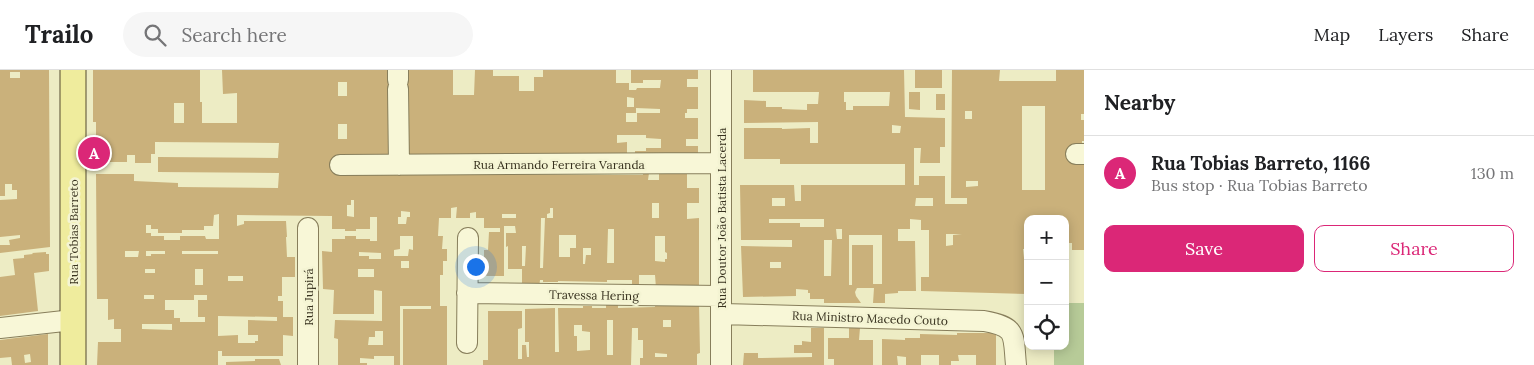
<!DOCTYPE html>
<html lang="en">
<head>
<meta charset="utf-8">
<style>
	body { margin:0; font-family:Lora,serif; background:#f6f6f6; color:#202124 }
	.controls { position:absolute; right:15px; bottom:15px; display:grid; overflow:hidden; border-radius:10px; box-shadow:0 2px 12px #0003 }
	.controls button { width:45px; height:45px; display:grid; place-items:center; padding:0; border:0; border-bottom:1px solid #e0e0e0; background:#fff; color:#202124; font:25px sans-serif }
	.you { position:absolute; left:475px; top:196px; width:18px; height:18px; margin:-12px; border:4px solid #fff; border-radius:50%; background:#1a73e8; box-shadow:0 0 0 8px #1a73e833 }
	.badge { display:grid; place-items:center; width:32px; height:32px; border-radius:50%; background:#db2777; color:#fff; font-size:16px; font-weight:700 }
	.pin { position:absolute; translate:-50% -50%; border:2px solid #fff; box-shadow:0 1px 5px #0006 }
	.list { margin:0; padding:0; list-style:none }
	h2 { display:flex; justify-content:space-between; align-items:center; height:65px; margin:0; padding:0 20px; font-size:21px }
	h2 small { font-size:16px; font-weight:400; color:#757577 }
	.list li { display:grid; grid-template-columns:32px 1fr auto; gap:15px; align-items:center; box-sizing:border-box; height:75px; padding:0 20px; border-top:1px solid #e0e0e0 }
	.list b { display:block; font-size:19px; white-space:nowrap }
	.list p { margin:0; font-size:16px; white-space:nowrap; color:#757577 }
	.list em { font-size:16px; font-style:normal; color:#757577 }
	.actions { display:flex; gap:10px; padding:15px 20px }
	.actions a { flex:1; padding:11px 0; border:1px solid #db2777; border-radius:10px; text-align:center; font-size:18px; color:#db2777 }
	.actions .main { background:#db2777; color:#fff }
	.icon { flex:none; width:28px; height:28px; fill:none; stroke:currentColor; stroke-width:2; stroke-linecap:round; stroke-linejoin:round }
	.map { position:relative; flex:none; width:1084px; height:295px; overflow:hidden }
	header { display:flex; align-items:center; gap:30px; box-sizing:border-box; height:70px; padding:0 25px; background:#fff; border-bottom:1px solid #e0e0e0 }
	header strong { font-size:24px }
	nav { display:flex; gap:28px; margin-inline-start:auto; font-size:18px }
	.search { width:350px; height:45px; background:#f6f6f6; display:flex; align-items:center; gap:12px; box-sizing:border-box; padding:0 18px; border-radius:28px; color:#757577; font-size:19px }
	main { display:flex }
	aside { flex:1; background:#fff }
	.map>svg:first-child { display:block }
	.green { fill:#b7cb98 }
	.building { fill:#cab17b; fill-rule:evenodd }
	.lines { fill:none; stroke-linecap:round; stroke-linejoin:round }
	.minor-casing { stroke:#877e5b; stroke-width:22 }
	.major-casing { stroke:#554b2f; stroke-width:27 }
	.minor { stroke:#f8f7d7; stroke-width:20 }
	.major { stroke:#efec9d; stroke-width:25 }
	.labels { text-anchor:middle; dominant-baseline:central; stroke-width:5; stroke-linejoin:round; paint-order:stroke }
	.street-label { font-size:12px; fill:#37311e; stroke:#f4f4d3 }
</style>
</head>
<body>
<header>
<strong>Trailo</strong>
<div class="search"><svg class="icon" aria-label="search" viewBox="0 0 24 24"><circle cx="10" cy="10" r="6"/><path d="M15 15l6 6"/></svg>Search here</div>
<nav><a>Map</a><a>Layers</a><a>Share</a></nav>
</header>
<main>
<div class="map">
<svg width="1084" height="295" viewBox="0 0 1084 295">
	<rect width="100%" height="100%" fill="#edecc4"/>
	<path class="green" d="M 1065,233 L 1084,233 L 1084,295 L 1054,295 L 1054,276 L 1065,276 Z"/>
	<path class="building" d="M 0,0 L 49,0 L 50,177 L 0,183 L 0,175 L 10,175 L 9,170 L 20,168 L 20,165 L 0,167 L 0,130 L 17,129 L 17,120 L 12,120 L 12,114 L 5,114 L 5,126 L 0,126 ZM 10,2 L 20,2 L 20,8 L 10,8 Z
		M 93,0 L 200,0 L 200,32 L 202,32 L 202,53 L 237,53 L 237,23 L 223,24 L 222,0 L 453,0 L 453,25 L 474,25 L 475,0 L 493,0 L 493,6 L 519,6 L 519,21 L 534,21 L 534,7 L 543,7 L 543,0 L 616,0 L 616,13 L 629,13 L 629,20 L 636,20 L 637,18 L 660,18 L 661,10 L 643,10 L 643,13 L 631,13 L 631,0 L 698,0 L 698,9 L 687,9 L 687,17 L 698,17 L 698,39 L 687,39 L 687,43 L 685,43 L 685,48 L 698,48 L 698,69 L 686,69 L 686,76 L 698,76 L 698,87 L 635,88 L 635,81 L 646,81 L 646,78 L 661,78 L 661,69 L 646,68 L 646,65 L 617,65 L 617,73 L 627,72 L 627,88 L 390,87 L 338,104 L 618,105 L 643,105 L 643,102 L 649,103 L 648,110 L 659,110 L 659,103 L 687,103 L 687,118 L 699,118 L 699,133 L 687,133 L 687,149 L 699,148 L 699,218 L 656,218 L 655,205 L 639,205 L 639,218 L 632,218 L 632,210 L 607,210 L 607,212 L 558,211 L 558,212 L 543,212 L 543,210 L 540,210 L 539,218 L 522,218 L 522,199 L 508,199 L 508,176 L 506,177 L 506,163 L 516,163 L 515,156 L 504,156 L 504,206 L 487,206 L 484,204 L 484,180 L 488,180 L 489,162 L 500,162 L 500,158 L 484,158 L 484,148 L 476,148 L 476,142 L 470,143 L 470,148 L 456,148 L 457,137 L 451,138 L 451,148 L 439,148 L 438,166 L 443,166 L 442,179 L 447,179 L 447,191 L 443,191 L 443,205 L 440,205 L 440,236 L 447,236 L 447,295 L 403,295 L 403,239 L 431,239 L 431,236 L 400,236 L 400,295 L 394,295 L 394,286 L 374,286 L 374,289 L 360,288 L 360,293 L 367,293 L 367,295 L 338,295 L 338,269 L 334,268 L 335,250 L 382,251 L 382,221 L 374,220 L 374,244 L 333,244 L 334,220 L 323,219 L 322,181 L 332,182 L 332,169 L 345,169 L 345,166 L 356,166 L 356,169 L 370,169 L 370,171 L 377,171 L 377,147 L 370,147 L 370,159 L 356,159 L 356,161 L 345,161 L 345,159 L 332,159 L 332,146 L 237,145 L 237,156 L 244,154 L 244,151 L 286,151 L 287,167 L 286,167 L 287,187 L 295,187 L 295,207 L 282,207 L 282,226 L 278,226 L 278,231 L 283,231 L 283,247 L 293,247 L 293,266 L 283,265 L 283,286 L 222,286 L 222,281 L 218,281 L 218,295 L 97,295 L 98,272 L 121,272 L 121,259 L 114,259 L 114,249 L 108,250 L 108,229 L 97,229 L 96,104 L 134,104 L 134,111 L 178,113 L 178,117 L 278,118 L 279,103 L 158,102 L 158,87 L 278,88 L 279,73 L 155,72 L 155,84 L 151,84 L 151,93 L 135,93 L 135,85 L 127,85 L 127,92 L 96,92 L 96,52 L 93,52 ZM 338,12 L 347,12 L 347,26 L 338,26 ZM 627,27 L 634,28 L 634,37 L 627,37 ZM 174,33 L 184,33 L 184,53 L 174,53 ZM 636,38 L 660,39 L 660,43 L 637,43 L 637,52 L 626,52 L 626,43 L 636,43 ZM 338,54 L 347,54 L 347,69 L 338,69 ZM 351,130 L 354,130 L 354,147 L 347,146 L 347,135 L 351,135 ZM 652,133 L 659,133 L 659,148 L 652,148 ZM 550,138 L 553,138 L 553,148 L 547,148 L 547,144 L 550,143 ZM 401,141 L 410,142 L 410,147 L 407,147 L 406,154 L 398,154 L 398,147 L 401,147 ZM 219,144 L 219,169 L 206,169 L 205,166 L 180,166 L 180,170 L 164,170 L 164,166 L 151,166 L 151,163 L 146,163 L 146,155 L 151,155 L 151,159 L 158,159 L 158,163 L 182,163 L 182,160 L 204,160 L 204,156 L 213,156 L 214,145 ZM 502,144 L 516,144 L 516,148 L 502,148 ZM 541,148 L 545,148 L 543,198 L 540,198 ZM 608,159 L 614,159 L 614,193 L 607,193 ZM 559,165 L 576,165 L 576,178 L 570,178 L 570,187 L 559,187 ZM 400,166 L 413,166 L 413,180 L 409,179 L 408,186 L 394,186 L 394,180 L 400,179 ZM 655,166 L 665,166 L 665,182 L 667,183 L 667,189 L 665,189 L 665,192 L 655,191 ZM 522,176 L 526,176 L 525,196 L 522,196 ZM 583,178 L 591,178 L 591,185 L 586,185 L 585,194 L 583,194 ZM 125,181 L 139,181 L 138,187 L 125,187 ZM 146,181 L 165,181 L 165,184 L 151,184 L 151,186 L 146,186 ZM 182,181 L 218,181 L 218,184 L 182,184 ZM 359,182 L 381,183 L 381,189 L 369,189 L 369,186 L 359,186 ZM 401,191 L 409,191 L 409,198 L 401,198 ZM 145,199 L 155,199 L 155,203 L 145,203 ZM 195,199 L 203,199 L 203,215 L 195,215 ZM 358,199 L 374,199 L 374,207 L 358,207 ZM 228,206 L 243,206 L 243,211 L 228,211 ZM 144,225 L 154,225 L 154,229 L 144,229 ZM 194,225 L 207,225 L 207,230 L 198,230 L 198,247 L 205,247 L 205,252 L 180,252 L 180,248 L 174,248 L 174,240 L 165,240 L 165,230 L 194,230 ZM 218,246 L 277,247 L 277,251 L 248,250 L 248,265 L 258,265 L 258,271 L 255,271 L 255,273 L 238,273 L 238,265 L 218,266 ZM 142,254 L 172,254 L 172,260 L 142,259 ZM 375,261 L 383,261 L 383,275 L 368,275 L 369,267 L 375,267 Z
		M 753,0 L 904,0 L 905,47 L 945,48 L 945,77 L 940,77 L 940,93 L 920,93 L 921,78 L 914,78 L 914,115 L 919,115 L 919,106 L 945,106 L 945,134 L 967,134 L 967,128 L 951,128 L 952,0 L 1000,0 L 999,11 L 1056,11 L 1056,0 L 1084,0 L 1084,44 L 1081,44 L 1081,50 L 1084,50 L 1084,71 L 1082,71 L 1082,76 L 1084,92 L 1084,180 L 1072,180 L 1072,173 L 1065,173 L 1065,149 L 1028,149 L 1028,179 L 1023,179 L 1024,188 L 1028,188 L 1028,224 L 921,221 L 921,207 L 929,207 L 929,160 L 921,160 L 921,150 L 910,149 L 910,159 L 898,159 L 898,171 L 915,171 L 916,221 L 898,221 L 898,223 L 885,224 L 885,233 L 873,233 L 874,218 L 857,218 L 855,222 L 856,226 L 861,233 L 824,233 L 824,229 L 810,229 L 810,223 L 808,223 L 808,220 L 796,219 L 796,226 L 743,227 L 741,176 L 792,177 L 792,170 L 741,170 L 740,115 L 794,115 L 795,131 L 801,131 L 801,115 L 905,115 L 905,94 L 780,94 L 780,89 L 744,89 L 744,58 L 782,58 L 782,59 L 810,58 L 810,73 L 818,73 L 818,52 L 744,53 L 744,30 L 766,31 L 766,37 L 782,37 L 782,39 L 807,40 L 807,34 L 818,34 L 819,22 L 753,22 ZM 844,22 L 890,22 L 889,36 L 853,36 L 853,40 L 846,40 L 846,32 L 844,32 ZM 1022,36 L 1045,36 L 1045,120 L 1022,120 ZM 965,41 L 972,41 L 972,49 L 965,49 ZM 892,55 L 901,56 L 900,63 L 892,63 ZM 966,111 L 978,111 L 978,116 L 966,117 ZM 772,128 L 785,128 L 785,136 L 772,136 ZM 916,128 L 933,128 L 933,136 L 915,136 ZM 769,149 L 824,149 L 824,157 L 800,157 L 800,153 L 769,153 ZM 836,159 L 842,159 L 842,169 L 837,169 ZM 946,164 L 962,164 L 953,165 L 953,175 L 946,176 ZM 849,165 L 882,165 L 882,214 L 873,214 L 873,175 L 852,175 L 852,215 L 849,215 ZM 824,170 L 832,170 L 831,206 L 824,206 ZM 770,192 L 781,192 L 781,198 L 770,198 Z
		M 915,0 L 942,0 L 942,18 L 915,18 Z
		M 909,22 L 920,22 L 920,40 L 909,39 Z
		M 936,24 L 945,24 L 945,40 L 936,40 Z
		M 46,182 L 46,184 L 49,184 L 49,201 L 34,203 L 38,241 L 0,246 L 0,207 L 15,205 L 13,189 L 24,188 L 24,185 L 33,184 L 32,183 Z
		M 606,231 L 618,231 L 618,238 L 655,237 L 655,232 L 699,232 L 700,283 L 697,284 L 697,295 L 640,295 L 640,288 L 643,288 L 643,270 L 638,270 L 638,258 L 632,258 L 631,295 L 483,295 L 483,290 L 488,290 L 488,241 L 522,241 L 522,258 L 518,259 L 518,289 L 522,289 L 522,275 L 526,275 L 527,287 L 529,287 L 529,272 L 525,272 L 525,239 L 555,238 L 555,282 L 559,282 L 558,238 L 583,238 L 583,236 L 592,236 L 592,238 L 606,238 ZM 607,250 L 613,250 L 613,285 L 607,285 ZM 663,250 L 671,250 L 671,257 L 663,257 ZM 574,255 L 582,255 L 582,261 L 590,262 L 590,280 L 577,281 L 577,266 L 574,266 ZM 655,283 L 667,284 L 667,287 L 655,287 Z
		M 811,258 L 824,258 L 824,295 L 743,295 L 744,283 L 758,283 L 758,288 L 812,287 L 812,283 L 794,283 L 794,275 L 802,275 L 802,271 L 811,272 Z
		M 849,258 L 860,258 L 859,270 L 873,270 L 873,295 L 834,295 L 834,289 L 828,289 L 828,268 L 849,268 Z
		M 957,263 L 996,263 L 996,295 L 976,295 L 976,285 L 958,285 L 959,291 L 951,291 L 951,295 L 939,295 L 939,285 L 921,285 L 921,295 L 906,295 L 906,287 L 897,286 L 898,295 L 882,295 L 882,269 L 905,270 L 905,268 L 920,268 L 920,264 L 957,265 Z
		M 48,264 L 48,295 L 12,295 L 11,287 L 0,288 L 0,270 ZM 30,284 L 31,292 L 25,293 L 24,285 Z
		M 255,289 L 279,289 L 281,295 L 226,295 L 226,292 L 255,291 Z"/>
	<g class="lines">
		<defs>
			<path id="minor" d="M 398,0 L 398,10
				M 721,0 L 721,295
				M 398,19 L 399,95
				M 1076,84 L 1084,84
				M 340,95 L 720,93
				M 308,158 L 308,295
				M 467,223 L 721,226
				M 722,244 L 984,251 C 1018,257 1013,265 1016,295
				M 0,258 L 73,250
				M 467,273 L 468,168"/>
			<path id="major" d="M 73,295 L 73,0"/>
		</defs>
		<use href="#minor" class="minor-casing"/>
		<use href="#major" class="major-casing"/>
		<use href="#minor" class="minor"/>
		<use href="#major" class="major"/>
	</g>
	<g class="labels">
		<g class="street-label">
			<text x="559" y="94">Rua Armando Ferreira Varanda</text>
			<text transform="translate(721 148) rotate(-90)">Rua Doutor João Batista Lacerda</text>
			<text transform="translate(73 162) rotate(-90)">Rua Tobias Barreto</text>
			<text transform="translate(594 225) rotate(1)">Travessa Hering</text>
			<text transform="translate(308 227) rotate(-90)">Rua Jupirá</text>
			<text transform="translate(870 248) rotate(2)">Rua Ministro Macedo Couto</text>
		</g>
	</g>
</svg>
<div class="controls">
<button>+</button>
<button>−</button>
<button><svg class="icon" aria-label="locate" viewBox="0 0 24 24"><circle cx="12" cy="12" r="6"/><path d="M12 2v4M12 18v4M2 12h4M18 12h4"/></svg></button>
</div>
<div class="you"></div>
<div class="pin badge" style="left:94px;top:83px">A</div>
</div>
<aside>
<h2>Nearby<small></small></h2>
<ul class="list">
<li><span class="badge">A</span><div><b>Rua Tobias Barreto, 1166</b><p>Bus stop · Rua Tobias Barreto</p></div><em>130 m</em></li>
</ul>
<div class="actions"><a class="main">Save</a><a>Share</a></div>
</aside>
</main>
</body>
</html>
